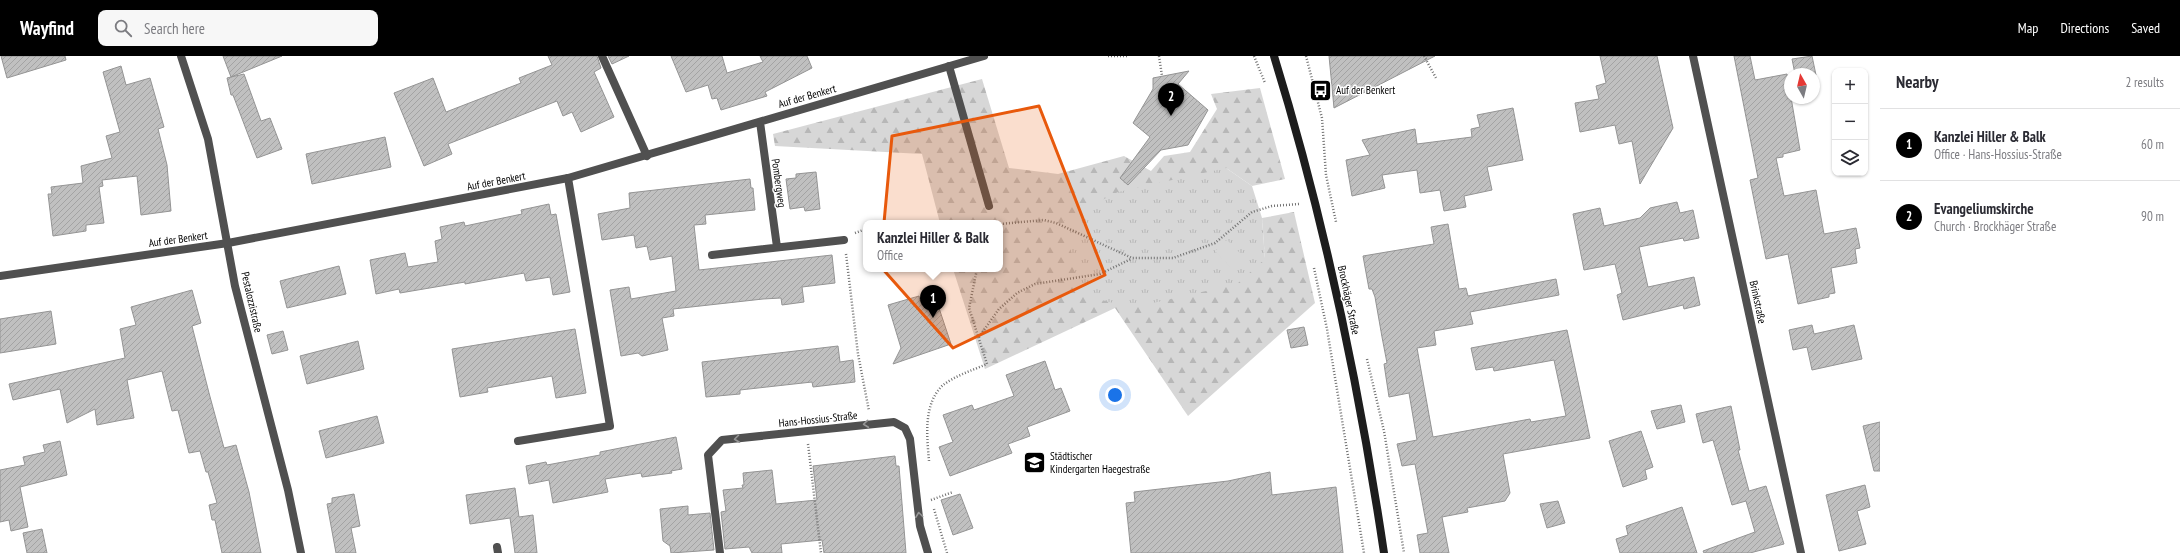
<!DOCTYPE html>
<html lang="en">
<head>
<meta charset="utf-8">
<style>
	body { margin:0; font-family:"PT Sans Narrow",sans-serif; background:#f7f7f7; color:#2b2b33 }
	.controls { position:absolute; right:12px; top:12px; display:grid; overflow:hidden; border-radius:8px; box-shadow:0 1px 3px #0004 }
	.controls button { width:36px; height:36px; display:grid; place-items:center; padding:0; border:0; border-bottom:1px solid #e1e1e2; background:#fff; color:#2b2b33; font:20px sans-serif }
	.compass { position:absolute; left:1784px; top:12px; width:36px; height:36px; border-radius:50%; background:#fff; box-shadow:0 1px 3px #0004; rotate:352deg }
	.you { position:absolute; left:1115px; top:339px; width:14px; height:14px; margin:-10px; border:3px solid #fff; border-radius:50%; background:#1a73e8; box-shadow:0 0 0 6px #1a73e833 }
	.badge { display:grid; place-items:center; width:26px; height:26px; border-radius:50%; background:#000; color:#fff; font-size:13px; font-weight:700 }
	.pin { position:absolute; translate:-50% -33px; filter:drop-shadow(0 1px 2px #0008) }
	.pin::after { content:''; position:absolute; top:21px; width:14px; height:12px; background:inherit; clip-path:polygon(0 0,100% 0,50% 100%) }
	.popup { position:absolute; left:863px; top:164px; width:140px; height:52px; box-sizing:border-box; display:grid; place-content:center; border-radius:8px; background:#fff; filter:drop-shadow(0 1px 3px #0005); font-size:13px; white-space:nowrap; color:#7c7c81 }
	.popup b { font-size:15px; color:#2b2b33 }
	.popup::after { content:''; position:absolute; left:50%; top:100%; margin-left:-8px; border:8px solid transparent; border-top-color:#fff }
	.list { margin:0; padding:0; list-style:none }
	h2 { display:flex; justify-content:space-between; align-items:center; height:52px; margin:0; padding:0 16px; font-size:17px }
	h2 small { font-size:13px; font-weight:400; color:#7c7c81 }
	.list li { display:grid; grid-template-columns:26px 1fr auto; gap:12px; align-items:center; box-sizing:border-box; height:72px; padding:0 16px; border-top:1px solid #e1e1e2 }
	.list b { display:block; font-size:15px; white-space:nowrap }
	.list p { margin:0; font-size:13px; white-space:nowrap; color:#7c7c81 }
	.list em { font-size:13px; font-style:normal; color:#7c7c81 }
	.icon { flex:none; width:22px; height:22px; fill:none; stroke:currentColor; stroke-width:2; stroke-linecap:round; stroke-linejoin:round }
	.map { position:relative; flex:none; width:1880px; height:497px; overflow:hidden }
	header { display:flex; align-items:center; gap:24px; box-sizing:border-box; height:56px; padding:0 20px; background:#000; color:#fff }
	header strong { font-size:19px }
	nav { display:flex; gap:22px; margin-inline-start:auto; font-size:14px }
	.search { width:280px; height:36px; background:#f7f7f7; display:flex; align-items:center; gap:10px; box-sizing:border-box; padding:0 14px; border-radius:8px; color:#7c7c81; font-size:15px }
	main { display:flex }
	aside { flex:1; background:#fff }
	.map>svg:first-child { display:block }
	.forest { fill:url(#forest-firs) }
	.park { fill:url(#park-tufts) }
	.pitch { fill:#d7d7d7 }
	.building { fill:url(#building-hatch); stroke:#949494 }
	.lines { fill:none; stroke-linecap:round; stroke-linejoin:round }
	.path { stroke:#727272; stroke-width:2.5; stroke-dasharray:1 2; stroke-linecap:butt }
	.service { stroke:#505050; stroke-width:8 }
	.minor { stroke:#505050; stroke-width:8 }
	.secondary { stroke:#1d1d1d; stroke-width:8 }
	.oneway { stroke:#969696 }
	.marked { fill:#e8590c; fill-opacity:0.2; stroke:#e8590c; stroke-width:3; stroke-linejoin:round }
	.labels { text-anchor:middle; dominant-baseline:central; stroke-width:3; stroke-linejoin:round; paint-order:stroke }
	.poi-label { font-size:11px; fill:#000; stroke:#fff; text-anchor:start }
	.street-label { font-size:11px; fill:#000; stroke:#fff }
</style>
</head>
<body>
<header>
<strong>Wayfind</strong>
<div class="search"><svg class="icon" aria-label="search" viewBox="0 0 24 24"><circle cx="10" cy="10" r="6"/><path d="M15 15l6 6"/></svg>Search here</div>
<nav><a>Map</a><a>Directions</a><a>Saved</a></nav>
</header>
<main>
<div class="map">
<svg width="1880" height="497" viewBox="0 0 1880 497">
	<defs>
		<pattern id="forest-firs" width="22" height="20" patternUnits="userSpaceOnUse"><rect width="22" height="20" fill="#d7d7d7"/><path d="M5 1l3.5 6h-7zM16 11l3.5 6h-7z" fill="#b7b7b7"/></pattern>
		<pattern id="park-tufts" width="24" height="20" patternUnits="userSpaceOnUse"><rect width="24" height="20" fill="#d7d7d7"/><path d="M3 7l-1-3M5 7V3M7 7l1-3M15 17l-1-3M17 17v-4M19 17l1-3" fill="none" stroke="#b7b7b7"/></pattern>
		<pattern id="building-hatch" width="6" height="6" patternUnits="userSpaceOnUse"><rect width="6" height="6" fill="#c0c0c0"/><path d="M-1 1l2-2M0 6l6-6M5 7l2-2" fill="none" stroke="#a3a3a3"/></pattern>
	</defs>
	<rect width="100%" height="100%" fill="#fff"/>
	<path class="forest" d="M 982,23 L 1009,112 L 1058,118 L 1124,100 L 1151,115 L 1164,100 L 1190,96 L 1217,53 L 1211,38 L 1260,32 L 1285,123 L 1252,130 L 1226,112 L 1265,203 L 1262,162 L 1294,156 L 1315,247 L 1188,360 L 1115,252 L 985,313 L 953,213 L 1000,213 L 1000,167 L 940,167 L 922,98 L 775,90 L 773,78 Z"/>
	<path class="park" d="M 1226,112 L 1252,130 L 1262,162 L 1265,203 L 1237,228 L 1131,252 L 1080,238 L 1064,163 L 1118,136 Z"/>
	<path class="pitch" d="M 1227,184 L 1244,201 L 1232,213 L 1215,195 Z"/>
	<path class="building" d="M 1,0 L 65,0 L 66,4 L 7,22 Z
		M 223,0 L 282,0 L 231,21 L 244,18 L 261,65 L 270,62 L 282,93 L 257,102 L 233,39 L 231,39 L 227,22 L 231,21 Z
		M 548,0 L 597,0 L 601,12 L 594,16 L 614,61 L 581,76 L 572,56 L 563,60 L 557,45 L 448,88 L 452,98 L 424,110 L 394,37 L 433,22 L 446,56 L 521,27 L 519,22 L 552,9 Z
		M 608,0 L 629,0 L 612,8 Z
		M 671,0 L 722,0 L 727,17 L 763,6 L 760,0 L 807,0 L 812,12 L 765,36 L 767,40 L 721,54 L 717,42 L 712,43 L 708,29 L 686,36 Z
		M 1329,0 L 1435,0 L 1334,52 Z
		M 1600,0 L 1657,0 L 1673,72 L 1640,128 L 1632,85 L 1619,88 L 1615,69 L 1580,76 L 1575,47 L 1599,43 L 1596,30 L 1606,27 Z
		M 1734,0 L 1750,0 L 1755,24 L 1787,18 L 1800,94 L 1783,98 L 1783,101 L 1776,102 L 1784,140 L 1816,134 L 1824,178 L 1856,172 L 1860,192 L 1855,193 L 1857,207 L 1831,212 L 1835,237 L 1829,238 L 1829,241 L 1798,248 L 1788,198 L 1766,203 L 1750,124 L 1758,122 Z
		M 1812,0 L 1816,19 L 1795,18 L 1792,3 Z
		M 121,10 L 126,29 L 150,22 L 164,71 L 158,73 L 167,109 L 171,155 L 141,159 L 137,120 L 102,124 L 103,130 L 99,131 L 104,167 L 86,169 L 86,175 L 53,180 L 48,138 L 52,138 L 51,131 L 83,127 L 81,110 L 112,102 L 106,80 L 120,76 L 103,16 Z
		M 1189,15 L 1178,28 L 1208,54 L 1188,89 L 1161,94 L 1128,129 L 1120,122 L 1150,81 L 1133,67 L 1153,33 L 1153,22 Z
		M 1513,52 L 1523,104 L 1487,111 L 1492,134 L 1464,140 L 1466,151 L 1444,155 L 1440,134 L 1420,137 L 1417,114 L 1382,119 L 1385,132 L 1352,140 L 1346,104 L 1370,99 L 1362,84 L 1415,73 L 1417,88 L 1472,81 L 1471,73 L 1480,71 L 1477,59 Z
		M 385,81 L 391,111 L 312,128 L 306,98 Z
		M 816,116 L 820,153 L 805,155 L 804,151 L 790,153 L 786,123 L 796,122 L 796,118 Z
		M 750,123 L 751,132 L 753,132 L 755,154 L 705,159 L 706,168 L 694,169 L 699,214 L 832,199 L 835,227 L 802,231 L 804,246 L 782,249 L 781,242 L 763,243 L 673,253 L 674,260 L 662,262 L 668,294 L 642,300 L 638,297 L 621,300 L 610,234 L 629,231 L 631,243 L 676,235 L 672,200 L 650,204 L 647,190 L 636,192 L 634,179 L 602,184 L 598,158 L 630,152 L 629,137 Z
		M 1677,146 L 1680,157 L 1693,154 L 1699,182 L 1684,185 L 1683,182 L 1639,191 L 1646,222 L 1648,231 L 1694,221 L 1700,249 L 1684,253 L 1683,249 L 1623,264 L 1617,239 L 1622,237 L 1615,208 L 1584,214 L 1573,158 L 1600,152 L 1604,170 L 1640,162 L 1650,152 Z
		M 549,148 L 551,159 L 556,158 L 570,236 L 553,239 L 550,221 L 526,225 L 524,217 L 465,228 L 465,226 L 400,237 L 399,233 L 376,238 L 370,204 L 405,197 L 408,211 L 438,206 L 435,185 L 442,183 L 440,171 L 464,166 L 465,170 L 522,158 L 521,154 Z
		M 1448,168 L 1459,233 L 1466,232 L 1468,240 L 1556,223 L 1559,239 L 1470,256 L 1473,268 L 1434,275 L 1436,289 L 1417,292 L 1433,381 L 1530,363 L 1531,366 L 1566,360 L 1554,304 L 1494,315 L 1493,311 L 1476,314 L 1471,292 L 1567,274 L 1590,382 L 1503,398 L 1510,437 L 1505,445 L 1467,452 L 1468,456 L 1442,461 L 1449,497 L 1420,497 L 1417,479 L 1428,477 L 1415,408 L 1402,410 L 1397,388 L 1417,384 L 1409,337 L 1389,341 L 1384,308 L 1387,307 L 1382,281 L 1375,241 L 1372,233 L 1369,233 L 1363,200 L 1434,188 L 1431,171 Z
		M 339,210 L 346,238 L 287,252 L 280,225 Z
		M 192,234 L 201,267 L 192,270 L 209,337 L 224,392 L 236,389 L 249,436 L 261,497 L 222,497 L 215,464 L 212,464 L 209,449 L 217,447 L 208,416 L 206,416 L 200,395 L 189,397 L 178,354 L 172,355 L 162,315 L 127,324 L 134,362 L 122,364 L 97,369 L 95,353 L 67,367 L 60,333 L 13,344 L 9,328 L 125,302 L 120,273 L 136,269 L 131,251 Z
		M 919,240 L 920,245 L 935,240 L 951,288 L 893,308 L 901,292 L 888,249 Z
		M 51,255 L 56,288 L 0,297 L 0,263 Z
		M 1812,269 L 1814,278 L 1854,269 L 1862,303 L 1812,314 L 1807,291 L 1793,294 L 1789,274 Z
		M 1304,271 L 1308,289 L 1291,292 L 1287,274 Z
		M 575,273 L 586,337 L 556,342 L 552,320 L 487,332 L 488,336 L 460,341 L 452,293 Z
		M 283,275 L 288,294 L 272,298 L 267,279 Z
		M 358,285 L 364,313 L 307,328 L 300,300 Z
		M 838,290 L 840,306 L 853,304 L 855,326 L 813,331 L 812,326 L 740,334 L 740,338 L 706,341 L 702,306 Z
		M 1045,305 L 1055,334 L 1061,332 L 1070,355 L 1027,371 L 1030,380 L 1008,388 L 1012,397 L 950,420 L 939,391 L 953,386 L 943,359 L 972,349 L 974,354 L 1014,340 L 1006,319 Z
		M 1681,349 L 1685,366 L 1657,373 L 1651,355 Z
		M 1731,350 L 1737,379 L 1740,394 L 1738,394 L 1749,435 L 1766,430 L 1784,488 L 1750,497 L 1704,497 L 1703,495 L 1755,476 L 1746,445 L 1732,449 L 1713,384 L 1703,387 L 1696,358 Z
		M 377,360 L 384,387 L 326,402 L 319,375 Z
		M 1880,366 L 1880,415 L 1874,415 L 1863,370 Z
		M 1641,375 L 1653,411 L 1645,414 L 1647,423 L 1623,431 L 1609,385 Z
		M 676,381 L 682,413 L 671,415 L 672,417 L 642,421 L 641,417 L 605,423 L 608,436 L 553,447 L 549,424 L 529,428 L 526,410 L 546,406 L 547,409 L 600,399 L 600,396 Z
		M 60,385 L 67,419 L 20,431 L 28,471 L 11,475 L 9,464 L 0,466 L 0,414 L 25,409 L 23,401 L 45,396 L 43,389 Z
		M 895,400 L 896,410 L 899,410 L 906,497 L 824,497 L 822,484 L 781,488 L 782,497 L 752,497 L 749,491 L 725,493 L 721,456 L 726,455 L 723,434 L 743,432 L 742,429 L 744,429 L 743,417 L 772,414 L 776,448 L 817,444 L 813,410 Z
		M 1270,416 L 1272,439 L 1336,431 L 1343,497 L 1131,497 L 1126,447 L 1135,446 L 1134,436 L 1228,425 Z
		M 1865,429 L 1870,451 L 1857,455 L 1866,488 L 1839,495 L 1826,439 Z
		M 515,432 L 519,461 L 533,459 L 537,497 L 515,497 L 510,462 L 470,468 L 466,439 Z
		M 354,438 L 360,470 L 351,472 L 356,497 L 336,497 L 327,448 L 332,447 L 332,442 Z
		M 960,438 L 973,472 L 953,479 L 941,444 Z
		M 1558,445 L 1565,467 L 1547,472 L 1540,448 Z
		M 688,450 L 688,459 L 710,457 L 714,494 L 671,497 L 670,490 L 663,485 L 660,453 Z
		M 1682,451 L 1697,497 L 1620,497 L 1616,483 L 1628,479 L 1626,470 Z
		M 42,473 L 47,497 L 27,497 L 23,477 Z"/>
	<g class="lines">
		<path class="path" d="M 1108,0 L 1129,0
			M 1159,0 L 1162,20
			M 1254,0 L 1265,27
			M 1306,0 L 1322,62 L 1326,119 L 1336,166
			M 1424,0 L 1436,22
			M 1000,168 L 1044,164 L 1056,167 L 1132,202 L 1173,202 L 1215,187 L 1252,156 L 1272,150 L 1299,148
			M 855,177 L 866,173
			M 846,198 L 858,298 L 869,355
			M 1314,212 L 1327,273 L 1364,497
			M 979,281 L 999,253 L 1017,237 L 1035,228 L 1100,218 L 1131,203
			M 1367,303 L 1384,375 L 1404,497
			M 808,388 L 821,497
			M 929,405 C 927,381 923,349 942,330 C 954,320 973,314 987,308 L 969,252 L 977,213
			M 931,444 L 953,436
			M 934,453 L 947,497"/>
		<path class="service" d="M 602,0 L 647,100
			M 949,10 L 989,150
			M 518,385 L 610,370 L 568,122"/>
		<path class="minor" d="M 181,0 L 208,83 L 235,230 L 288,434 L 301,497
			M 1693,0 L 1801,497
			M 760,66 L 777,191
			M 712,199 L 844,184
			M 0,220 L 228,187 L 568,122 L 984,0
			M 497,491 L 498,497
			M 720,497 L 708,399 L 722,384 L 894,366 L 905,372 L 910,383 L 920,470 L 928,497"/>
		<path class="secondary" d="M 1274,0 C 1324,162 1359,329 1384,497"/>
	</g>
	<defs><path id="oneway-chevron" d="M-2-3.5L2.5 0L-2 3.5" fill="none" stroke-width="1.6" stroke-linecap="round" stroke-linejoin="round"/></defs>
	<g class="oneway">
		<use href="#oneway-chevron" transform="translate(866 368) rotate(174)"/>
		<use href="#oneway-chevron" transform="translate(737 383) rotate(173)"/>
		<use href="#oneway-chevron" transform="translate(919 459) rotate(-97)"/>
	</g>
	<path class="marked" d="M 1039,50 L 1105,219 L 953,292 L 880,210 L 892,80 Z"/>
	<defs>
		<symbol id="bus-square" viewBox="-11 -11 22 22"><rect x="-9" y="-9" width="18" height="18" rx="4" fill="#000" stroke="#fff"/><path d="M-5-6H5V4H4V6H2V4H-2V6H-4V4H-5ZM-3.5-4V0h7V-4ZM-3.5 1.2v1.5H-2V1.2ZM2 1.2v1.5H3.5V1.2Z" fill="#fff"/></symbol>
		<symbol id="school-square" viewBox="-11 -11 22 22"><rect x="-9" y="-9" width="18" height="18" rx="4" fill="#000" stroke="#fff"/><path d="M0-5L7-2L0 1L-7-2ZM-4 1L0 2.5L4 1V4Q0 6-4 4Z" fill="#fff"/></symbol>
	</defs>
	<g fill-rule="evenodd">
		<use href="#bus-square" x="1308" y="22" width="25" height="25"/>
		<use href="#school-square" x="1022" y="394" width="25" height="25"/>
	</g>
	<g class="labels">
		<g class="poi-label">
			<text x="1336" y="34">Auf der Benkert</text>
			<text x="1050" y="400">Städtischer<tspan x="1050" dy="13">Kindergarten Haegestraße</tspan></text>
		</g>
		<g class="street-label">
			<text transform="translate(807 40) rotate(-16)">Auf der Benkert</text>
			<text transform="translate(496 125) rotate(-11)">Auf der Benkert</text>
			<text transform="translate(779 127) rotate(82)">Pombergweg</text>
			<text transform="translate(178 183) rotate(-8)">Auf der Benkert</text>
			<text transform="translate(1349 244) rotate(78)">Brockhäger Straße</text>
			<text transform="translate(252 246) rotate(77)">Pestalozzistraße</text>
			<text transform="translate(1758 246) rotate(78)">Brinkstraße</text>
			<text transform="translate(818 363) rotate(-6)">Hans-Hossius-Straße</text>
		</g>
	</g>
</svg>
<div class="controls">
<button>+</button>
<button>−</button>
<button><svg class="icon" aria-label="layers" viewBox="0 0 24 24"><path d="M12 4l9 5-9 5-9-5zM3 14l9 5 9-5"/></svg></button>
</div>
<svg class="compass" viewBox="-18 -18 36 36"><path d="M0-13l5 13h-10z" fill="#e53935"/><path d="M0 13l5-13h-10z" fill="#7c7c81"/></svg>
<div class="you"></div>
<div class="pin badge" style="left:933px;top:262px">1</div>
<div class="popup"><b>Kanzlei Hiller &amp; Balk</b>Office</div>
<div class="pin badge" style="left:1171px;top:60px">2</div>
</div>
<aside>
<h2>Nearby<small>2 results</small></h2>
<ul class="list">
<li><span class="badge">1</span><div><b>Kanzlei Hiller &amp; Balk</b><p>Office · Hans-Hossius-Straße</p></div><em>60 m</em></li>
<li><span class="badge">2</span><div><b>Evangeliumskirche</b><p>Church · Brockhäger Straße</p></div><em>90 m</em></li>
</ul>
</aside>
</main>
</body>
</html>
